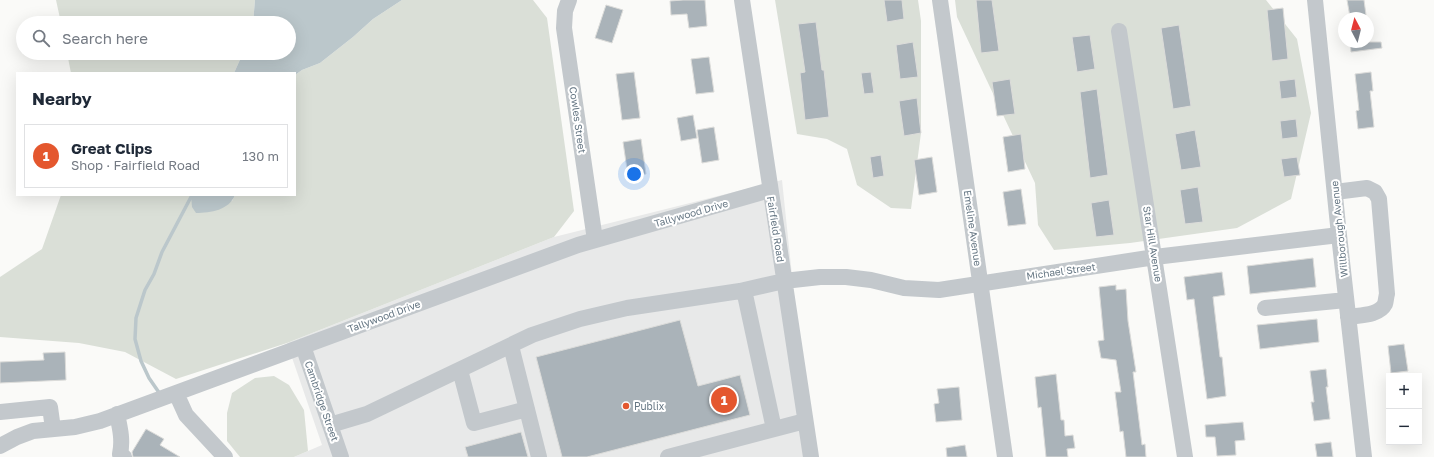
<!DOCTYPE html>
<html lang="en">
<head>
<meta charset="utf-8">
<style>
	body { margin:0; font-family:"Golos Text",sans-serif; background:#f6f6f7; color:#1f2937 }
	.controls { position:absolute; right:12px; bottom:12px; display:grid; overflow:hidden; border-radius:0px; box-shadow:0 4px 16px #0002 }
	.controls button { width:36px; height:36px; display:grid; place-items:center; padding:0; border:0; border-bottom:1px solid #e0e1e3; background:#fff; color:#1f2937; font:20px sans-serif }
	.compass { position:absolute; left:1338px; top:12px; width:36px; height:36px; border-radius:50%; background:#fff; box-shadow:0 4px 16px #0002; rotate:353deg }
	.you { position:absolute; left:634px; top:174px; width:14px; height:14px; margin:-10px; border:3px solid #fff; border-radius:50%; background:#1a73e8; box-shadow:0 0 0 6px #1a73e833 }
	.badge { display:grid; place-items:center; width:26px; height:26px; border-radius:50%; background:#e4572e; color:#fff; font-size:13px; font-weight:700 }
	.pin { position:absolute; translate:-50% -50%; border:2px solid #fff; box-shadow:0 1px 4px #0006 }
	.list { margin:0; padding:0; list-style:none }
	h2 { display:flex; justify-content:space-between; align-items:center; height:52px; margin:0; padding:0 16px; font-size:17px }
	h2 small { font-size:13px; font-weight:400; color:#747a83 }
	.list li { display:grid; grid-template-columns:26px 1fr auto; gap:12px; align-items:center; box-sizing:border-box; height:64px; margin:0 8px 8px; padding:0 8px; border:1px solid #e0e1e3; border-radius:0px }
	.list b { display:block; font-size:15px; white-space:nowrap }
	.list p { margin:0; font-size:13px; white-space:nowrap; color:#747a83 }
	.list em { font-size:13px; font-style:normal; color:#747a83 }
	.icon { flex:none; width:22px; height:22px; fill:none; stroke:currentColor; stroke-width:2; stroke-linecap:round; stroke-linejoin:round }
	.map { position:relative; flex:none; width:1434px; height:457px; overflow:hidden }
	.search { position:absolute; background:#fff; box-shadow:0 4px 16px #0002; left:16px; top:16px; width:280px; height:44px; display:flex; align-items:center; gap:10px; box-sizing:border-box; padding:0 14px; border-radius:22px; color:#747a83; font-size:15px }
	.panel { position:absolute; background:#fff; box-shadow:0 4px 16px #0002; left:16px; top:72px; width:280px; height:124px; border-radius:0px }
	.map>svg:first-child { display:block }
	.built { fill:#e8e9e9 }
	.green { fill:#dadfd7 }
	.water { fill:#bbc7cb }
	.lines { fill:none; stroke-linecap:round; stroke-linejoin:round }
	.stream { stroke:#bbc7cb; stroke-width:3.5 }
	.building { fill:#aab3b9; stroke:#dcdcda }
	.minor { stroke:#c3c8cc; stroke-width:16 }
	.poi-dot { fill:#e4572e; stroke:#fff; stroke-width:1.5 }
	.labels { text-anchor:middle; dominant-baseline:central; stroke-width:4; stroke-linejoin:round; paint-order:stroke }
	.street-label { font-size:10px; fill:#657683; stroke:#fff }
	.poi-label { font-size:10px; fill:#657683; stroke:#fff; text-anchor:start }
</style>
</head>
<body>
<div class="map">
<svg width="1434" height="457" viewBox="0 0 1434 457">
	<rect width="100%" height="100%" fill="#fafaf8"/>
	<path class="built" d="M 782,180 L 811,457 L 294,457 L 322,445 L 287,343 L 554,237 Z"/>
	<path class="green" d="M 56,0 L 255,0 L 253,23 L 61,23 Z
		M 402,0 L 533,0 L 547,18 L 574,211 L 554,237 L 287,343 L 176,379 L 125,352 L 79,343 L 0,337 L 0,277 L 42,249 L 61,195 L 191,195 L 191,197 L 232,201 L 235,195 L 295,195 L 295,75 L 302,70 L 320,63 L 353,37 L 373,19 Z
		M 775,0 L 918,0 L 921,21 L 921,133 L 911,209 L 891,208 L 857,185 L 847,149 L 827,139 L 797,134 Z
		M 955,0 L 1266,0 L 1297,39 L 1311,113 L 1291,199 L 1237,228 L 1130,243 L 1054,250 L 1038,225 L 1035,183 L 957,17 Z
		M 67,53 L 243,53 L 234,73 L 71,73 Z
		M 274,376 L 289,385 L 304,410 L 308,451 L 294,457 L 240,457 L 227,441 L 227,413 L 232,393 L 255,378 Z"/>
	<path class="water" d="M 255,0 L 402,0 L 373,19 L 353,37 L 320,63 L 302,70 L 295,75 L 295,73 L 234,73 L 243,53 L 289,53 L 289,23 L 253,23 Z
		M 191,195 L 235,195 C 229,210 211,213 196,213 L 192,207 Z"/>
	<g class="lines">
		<path class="stream" d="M 160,394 L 149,378 L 141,361 L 135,339 L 136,318 L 145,290 L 154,274 L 162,252 L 191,197 L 194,199"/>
	</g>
	<path class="building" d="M 683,0 L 705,0 L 707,26 L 689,28 L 687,14 L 671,15 L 670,1 Z
		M 884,0 L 902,0 L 904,19 L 887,22 Z
		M 976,0 L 992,0 L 999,51 L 981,53 Z
		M 1347,0 L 1364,0 L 1366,15 L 1350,17 Z
		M 606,5 L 623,10 L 612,43 L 595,38 Z
		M 1283,8 L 1288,59 L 1272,61 L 1267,10 Z
		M 816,22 L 822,70 L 824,70 L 829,117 L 805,120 L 800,73 L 805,72 L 798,24 Z
		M 1179,25 L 1191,106 L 1173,109 L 1161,28 Z
		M 1090,35 L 1095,69 L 1077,72 L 1072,37 Z
		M 913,42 L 918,77 L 900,79 L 896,45 Z
		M 1350,42 L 1381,42 L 1382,48 L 1351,52 Z
		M 709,57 L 714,92 L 696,94 L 691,59 Z
		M 634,72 L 640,118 L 622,120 L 616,74 Z
		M 871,72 L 874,93 L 864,94 L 861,73 Z
		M 1371,72 L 1373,91 L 1370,91 L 1374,127 L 1358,129 L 1356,111 L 1359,110 L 1355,74 Z
		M 1010,79 L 1015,114 L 997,116 L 992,82 Z
		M 1295,79 L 1297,97 L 1281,99 L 1279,81 Z
		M 1097,89 L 1108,175 L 1090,178 L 1080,92 Z
		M 917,98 L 921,133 L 904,136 L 899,101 Z
		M 693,115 L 697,138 L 681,141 L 677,118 Z
		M 1296,119 L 1298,137 L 1282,139 L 1280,121 Z
		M 714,127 L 719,160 L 702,163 L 697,130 Z
		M 1195,130 L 1201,167 L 1181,170 L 1175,134 Z
		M 1021,134 L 1025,169 L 1008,172 L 1003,137 Z
		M 641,139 L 646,174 L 628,176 L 623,142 Z
		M 881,155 L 884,176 L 873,178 L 870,157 Z
		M 932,157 L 937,192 L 919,195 L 914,160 Z
		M 1297,157 L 1300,175 L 1284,177 L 1281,159 Z
		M 1198,187 L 1203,222 L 1185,224 L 1180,190 Z
		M 1021,189 L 1026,224 L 1008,226 L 1003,192 Z
		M 1109,200 L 1114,235 L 1096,237 L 1091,203 Z
		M 1313,258 L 1316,287 L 1250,294 L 1247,266 Z
		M 1222,272 L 1225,295 L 1213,297 L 1220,357 L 1222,357 L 1226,396 L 1207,399 L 1194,299 L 1187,300 L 1184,277 Z
		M 1116,285 L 1116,290 L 1126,289 L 1128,321 L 1136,372 L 1133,372 L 1142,445 L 1145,444 L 1146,457 L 1126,457 L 1123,431 L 1120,432 L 1115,392 L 1121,392 L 1116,360 L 1101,358 L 1098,341 L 1104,340 L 1099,287 Z
		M 1317,319 L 1319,342 L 1260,349 L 1257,325 Z
		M 680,320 L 698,386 L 740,375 L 750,415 L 587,457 L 562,457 L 536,357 Z
		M 1404,344 L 1408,371 L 1391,373 L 1388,346 Z
		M 65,352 L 66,380 L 0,383 L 0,362 L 44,360 L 43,353 Z
		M 1326,369 L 1328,387 L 1326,387 L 1330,419 L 1314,421 L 1311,402 L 1314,402 L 1310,371 Z
		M 1056,374 L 1061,420 L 1064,420 L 1065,436 L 1073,435 L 1075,448 L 1067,449 L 1068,457 L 1046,457 L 1041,407 L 1038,408 L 1035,377 Z
		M 959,387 L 962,420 L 936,422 L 934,404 L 939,403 L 937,389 Z
		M 1243,422 L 1245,440 L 1235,441 L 1236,455 L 1217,456 L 1215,437 L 1206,437 L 1205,425 Z
		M 146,429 L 164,439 L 160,445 L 180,457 L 133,457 L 132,452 Z
		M 521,432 L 528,457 L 468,457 L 465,447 Z
		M 1331,442 L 1333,457 L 1317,457 L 1315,444 Z
		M 965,445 L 967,457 L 947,457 L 946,448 Z"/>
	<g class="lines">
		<path class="minor" d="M 569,0 L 565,11 L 564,28 L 595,240
			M 742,0 L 811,457
			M 940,0 L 1005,457
			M 1315,0 L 1339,235 L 1364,457
			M 1119,31 L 1185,457
			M 1335,192 L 1367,188 L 1375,192 L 1379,199 L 1387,294 C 1386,297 1386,301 1385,304 C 1379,316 1359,315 1348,317
			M 744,290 L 774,429
			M 1265,308 L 1346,300
			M 303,346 L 341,457
			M 511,346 L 539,457
			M 460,370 L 474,423 L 527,409
			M 176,393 L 186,415 L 225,457
			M 0,412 L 50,407 L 53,429
			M 117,414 C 120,428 123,440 120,454 L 124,457
			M 330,425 L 367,414 L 532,335 L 580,319 L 627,308 L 740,291 L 784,281 L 820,277 L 846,277 L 871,280 L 904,288 L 939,290 L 1155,257 L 1339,235
			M 0,446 L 17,437 L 33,431 L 75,427 L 100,421 L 578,245 L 770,190
			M 668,457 L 805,421"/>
	</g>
	<circle class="poi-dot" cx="626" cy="406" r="4"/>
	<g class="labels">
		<g class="street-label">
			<text transform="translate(578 120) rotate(82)">Cowles Street</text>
			<text transform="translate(691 213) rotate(-16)">Tallywood Drive</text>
			<text transform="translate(973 228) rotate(82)">Emeline Avenue</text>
			<text transform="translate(776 229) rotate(81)">Fairfield Road</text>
			<text transform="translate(1339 229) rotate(-96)">Willborough Avenue</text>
			<text transform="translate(1153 244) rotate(81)">Star Hill Avenue</text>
			<text transform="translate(1061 271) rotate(-8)">Michael Street</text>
			<text transform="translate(384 316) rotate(-20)">Tallywood Drive</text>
			<text transform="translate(322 401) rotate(71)">Cambridge Street</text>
		</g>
		<g class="poi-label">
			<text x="634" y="406">Publix</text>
		</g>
	</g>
</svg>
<div class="controls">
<button>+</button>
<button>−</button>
</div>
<svg class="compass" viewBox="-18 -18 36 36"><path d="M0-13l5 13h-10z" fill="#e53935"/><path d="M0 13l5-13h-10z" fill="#747a83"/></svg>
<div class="you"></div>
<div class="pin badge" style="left:724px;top:400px">1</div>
<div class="search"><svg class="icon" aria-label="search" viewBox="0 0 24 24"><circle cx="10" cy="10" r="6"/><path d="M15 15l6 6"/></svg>Search here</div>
<section class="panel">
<h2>Nearby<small></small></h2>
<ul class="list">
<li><span class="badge">1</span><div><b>Great Clips</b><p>Shop · Fairfield Road</p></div><em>130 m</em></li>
</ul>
</section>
</div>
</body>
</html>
